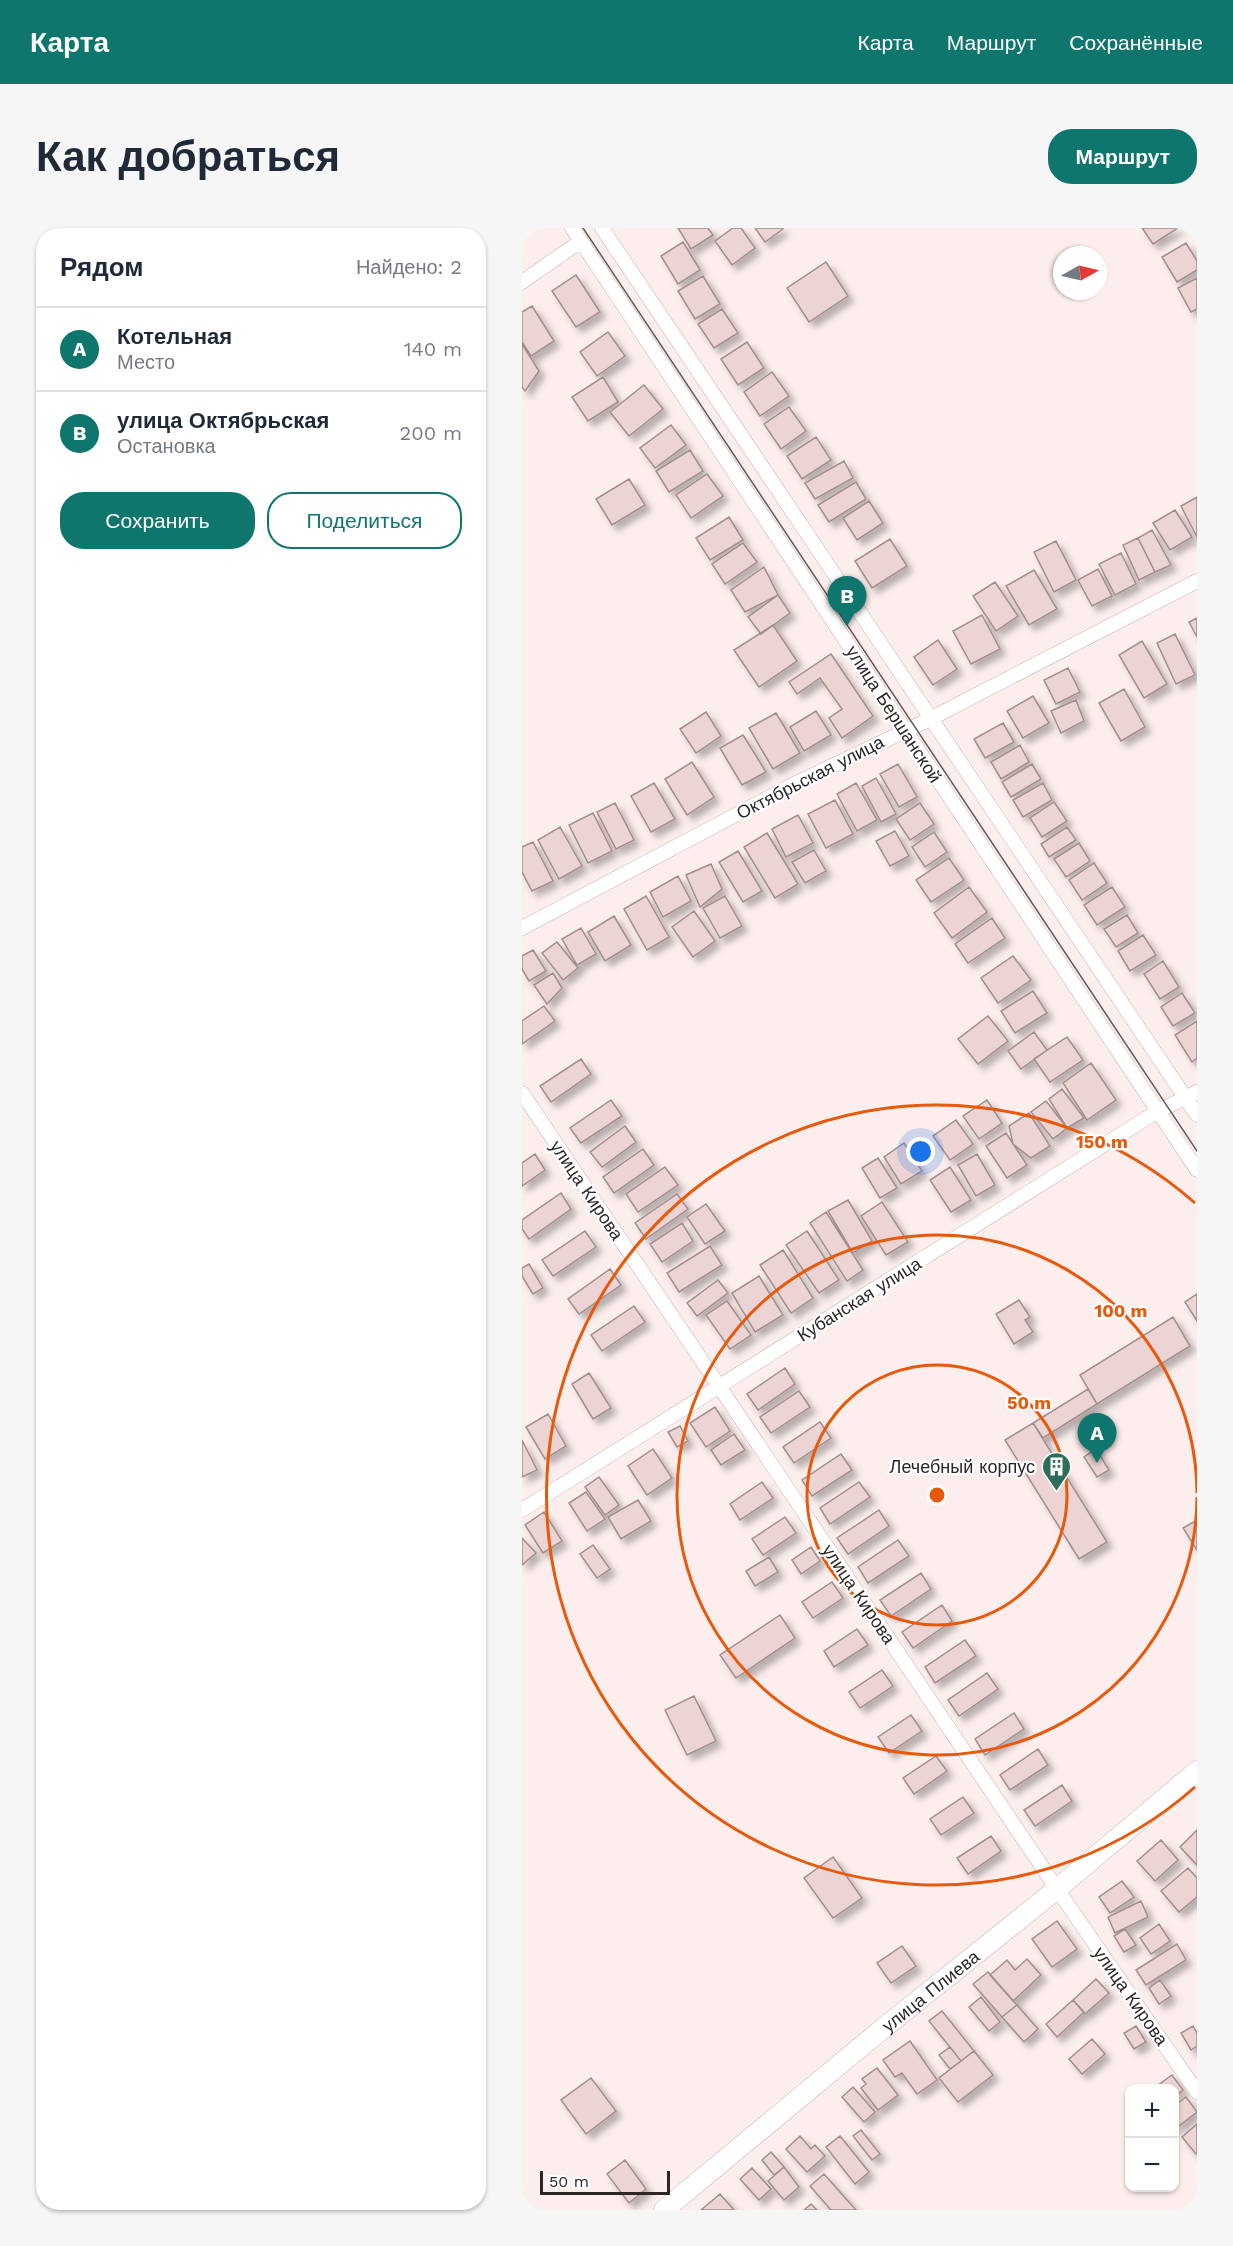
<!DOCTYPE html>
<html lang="ru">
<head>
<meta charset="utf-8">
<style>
	body { margin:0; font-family:"Work Sans",sans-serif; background:#f6f6f7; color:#1f2937 }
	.controls { position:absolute; right:18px; bottom:18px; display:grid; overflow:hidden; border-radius:12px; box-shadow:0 2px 4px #0004 }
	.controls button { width:54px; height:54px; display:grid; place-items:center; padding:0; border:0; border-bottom:2px solid #e0e1e3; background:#fff; color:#1f2937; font:30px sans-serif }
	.compass { position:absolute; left:531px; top:18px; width:54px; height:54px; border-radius:50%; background:#fff; box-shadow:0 2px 4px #0004; rotate:82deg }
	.scale { position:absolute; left:18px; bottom:15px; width:130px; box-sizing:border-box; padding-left:6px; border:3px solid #2e2525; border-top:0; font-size:16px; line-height:21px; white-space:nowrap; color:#2e2525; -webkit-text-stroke:4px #fff; paint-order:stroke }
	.you { position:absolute; left:399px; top:924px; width:21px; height:21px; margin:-15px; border:4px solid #fff; border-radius:50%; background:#1a73e8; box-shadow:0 0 0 9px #1a73e833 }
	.badge { display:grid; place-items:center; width:39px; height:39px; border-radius:50%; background:#0f766e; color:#fff; font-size:20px; font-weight:700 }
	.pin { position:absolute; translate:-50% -50px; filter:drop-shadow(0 2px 3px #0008) }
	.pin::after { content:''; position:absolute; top:32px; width:21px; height:18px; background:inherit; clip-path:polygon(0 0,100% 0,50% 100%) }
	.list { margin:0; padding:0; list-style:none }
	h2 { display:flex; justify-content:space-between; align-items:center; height:78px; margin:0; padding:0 24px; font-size:26px }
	h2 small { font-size:20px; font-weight:400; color:#747a83 }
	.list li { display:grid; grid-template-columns:39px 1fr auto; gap:18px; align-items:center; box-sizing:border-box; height:84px; padding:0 24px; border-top:2px solid #e0e1e3 }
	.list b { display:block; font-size:22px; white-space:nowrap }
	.list p { margin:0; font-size:20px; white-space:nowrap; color:#747a83 }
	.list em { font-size:20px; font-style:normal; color:#747a83 }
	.actions { display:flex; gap:12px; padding:18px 24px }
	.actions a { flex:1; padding:14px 0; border:2px solid #0f766e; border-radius:24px; text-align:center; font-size:21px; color:#0f766e }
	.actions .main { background:#0f766e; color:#fff }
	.map { position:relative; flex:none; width:675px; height:1982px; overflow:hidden; border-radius:24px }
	header { display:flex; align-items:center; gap:36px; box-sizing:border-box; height:84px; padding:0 30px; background:#0f766e; color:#fff }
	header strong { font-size:28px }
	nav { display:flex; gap:33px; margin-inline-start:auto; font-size:21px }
	.intro { display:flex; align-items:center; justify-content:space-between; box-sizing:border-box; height:144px; padding:0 36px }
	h1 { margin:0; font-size:42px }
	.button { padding:15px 27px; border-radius:24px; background:#0f766e; color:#fff; font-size:21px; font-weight:700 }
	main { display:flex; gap:36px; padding:0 36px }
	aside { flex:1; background:#fff; border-radius:24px; box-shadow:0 2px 4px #0004 }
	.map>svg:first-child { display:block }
	.building { fill:#ebd4d3; stroke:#a38d8c; stroke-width:1.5; filter:url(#shadow) }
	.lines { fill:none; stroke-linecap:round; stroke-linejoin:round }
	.street-casing { stroke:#c8b1b0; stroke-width:15 }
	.secondary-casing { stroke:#c8b1b0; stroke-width:21 }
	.street { stroke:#fff; stroke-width:14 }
	.secondary { stroke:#fff; stroke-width:20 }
	.tram { stroke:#645959; stroke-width:1.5 }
	.ring { fill:none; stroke:#e8590c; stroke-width:3 }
	.labels { text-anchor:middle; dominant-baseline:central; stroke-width:4.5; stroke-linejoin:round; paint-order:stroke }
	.street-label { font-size:18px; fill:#2e2525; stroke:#fff }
	.poi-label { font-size:18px; fill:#2e2525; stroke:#fff; text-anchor:end }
	.centre { fill:#e8590c; stroke:#fff; stroke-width:3 }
	.ring-label { font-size:18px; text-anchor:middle; font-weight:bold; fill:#e8590c; stroke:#fff; stroke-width:4.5; stroke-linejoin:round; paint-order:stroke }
</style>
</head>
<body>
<header>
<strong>Карта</strong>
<nav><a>Карта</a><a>Маршрут</a><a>Сохранённые</a></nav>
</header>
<div class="intro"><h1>Как добраться</h1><a class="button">Маршрут</a></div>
<main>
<aside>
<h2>Рядом<small>Найдено: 2</small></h2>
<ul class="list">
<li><span class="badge">A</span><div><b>Котельная</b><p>Место</p></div><em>140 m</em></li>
<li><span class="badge">B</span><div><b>улица Октябрьская</b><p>Остановка</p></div><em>200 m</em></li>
</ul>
<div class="actions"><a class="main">Сохранить</a><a>Поделиться</a></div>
</aside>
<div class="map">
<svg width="675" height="1982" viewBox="0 0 675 1982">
	<defs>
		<filter id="shadow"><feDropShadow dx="5.5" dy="5.5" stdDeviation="3" flood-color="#0004"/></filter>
	</defs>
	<rect width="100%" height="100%" fill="#fceeed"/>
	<path class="building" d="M 156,0 L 186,0 L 191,7 L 169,21 Z
		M 211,0 L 219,0 L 233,20 L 210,37 L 193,13 Z
		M 233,0 L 260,0 L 261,1 L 243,14 Z
		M 620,0 L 656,0 L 631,16 Z
		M 161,14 L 178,42 L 156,56 L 139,28 Z
		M 664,15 L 675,33 L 675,42 L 655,54 L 640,29 Z
		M 304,34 L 326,68 L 287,94 L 265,60 Z
		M 54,47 L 78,84 L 54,99 L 30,63 Z
		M 181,48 L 198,76 L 173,91 L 156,63 Z
		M 675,50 L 675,81 L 669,84 L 656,60 Z
		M 10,78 L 32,113 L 9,128 L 0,114 L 0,84 Z
		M 200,81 L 216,105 L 192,120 L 176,96 Z
		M 86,104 L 103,128 L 75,148 L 58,124 Z
		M 225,114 L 242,140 L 216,157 L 199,131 Z
		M 0,116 L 17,143 L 3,163 L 0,159 Z
		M 250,144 L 267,168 L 238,188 L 222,164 Z
		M 81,149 L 96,174 L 66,193 L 50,169 Z
		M 122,157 L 141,181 L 107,208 L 88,184 Z
		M 267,179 L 284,203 L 259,221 L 242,196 Z
		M 149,197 L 164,217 L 133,240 L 118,220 Z
		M 294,209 L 309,232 L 280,251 L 265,228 Z
		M 168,222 L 181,243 L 147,264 L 134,243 Z
		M 322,233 L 331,250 L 293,271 L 283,255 Z
		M 185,246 L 201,268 L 169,290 L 154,267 Z
		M 107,251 L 123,277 L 90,297 L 74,271 Z
		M 334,254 L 344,271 L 307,294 L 296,277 Z
		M 675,269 L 675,309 L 659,278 Z
		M 347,273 L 361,295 L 335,312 L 321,290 Z
		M 653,282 L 670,309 L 648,322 L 631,295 Z
		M 207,289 L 221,312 L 188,332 L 174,310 Z
		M 630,302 L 649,337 L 633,344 L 616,310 Z
		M 616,310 L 633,344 L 617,352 L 601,317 Z
		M 368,311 L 385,338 L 350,360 L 333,333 Z
		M 534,313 L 554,352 L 532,364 L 512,324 Z
		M 221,315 L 235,334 L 203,356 L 190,336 Z
		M 599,325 L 614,356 L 593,367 L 577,336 Z
		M 242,339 L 256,367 L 223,384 L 209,362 Z
		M 576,341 L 590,368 L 570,378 L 556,352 Z
		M 512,342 L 535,381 L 507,397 L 484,358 Z
		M 473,354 L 496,388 L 474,403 L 451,368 Z
		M 256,367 L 268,385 L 239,406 L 226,389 Z
		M 460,387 L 478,421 L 449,436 L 431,403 Z
		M 675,390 L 675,409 L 667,394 Z
		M 251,397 L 275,433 L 237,459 L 212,422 Z
		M 653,406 L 673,447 L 654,456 L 635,415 Z
		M 416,412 L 435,441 L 411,457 L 392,429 Z
		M 620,413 L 645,456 L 622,470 L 597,427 Z
		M 309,426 L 351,488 L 320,510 L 307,490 L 320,481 L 298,450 L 275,466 L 267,454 Z
		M 546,440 L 558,464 L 534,476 L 522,452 Z
		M 602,461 L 623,499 L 599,513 L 577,475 Z
		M 511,468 L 527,495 L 501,510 L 485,483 Z
		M 554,472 L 562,493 L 539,505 L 529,483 Z
		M 294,483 L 309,507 L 282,523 L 268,499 Z
		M 184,484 L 199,508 L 174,525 L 158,501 Z
		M 254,485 L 278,525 L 251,541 L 227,500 Z
		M 481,495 L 492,514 L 463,530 L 452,511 Z
		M 221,507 L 244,544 L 220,557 L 198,520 Z
		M 498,517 L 507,534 L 479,551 L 469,534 Z
		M 170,534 L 192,569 L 165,587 L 143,551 Z
		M 376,536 L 395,569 L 377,579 L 358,546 Z
		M 510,536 L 519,551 L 489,569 L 480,554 Z
		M 354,550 L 374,586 L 359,594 L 340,558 Z
		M 132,555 L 153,591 L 129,604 L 109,568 Z
		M 334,555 L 355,592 L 335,603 L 315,566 Z
		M 521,555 L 530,572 L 501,589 L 491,572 Z
		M 313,572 L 331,606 L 304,620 L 286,586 Z
		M 532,574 L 545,593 L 520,609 L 508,590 Z
		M 93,575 L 112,612 L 94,621 L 75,584 Z
		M 398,575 L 412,596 L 388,612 L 374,591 Z
		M 71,585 L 90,623 L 66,635 L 47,597 Z
		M 276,587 L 291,615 L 264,629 L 250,601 Z
		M 38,599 L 60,638 L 37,651 L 16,612 Z
		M 545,599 L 554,612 L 527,629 L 519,616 Z
		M 373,603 L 387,628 L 368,638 L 354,613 Z
		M 412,604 L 425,624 L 403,639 L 390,619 Z
		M 245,605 L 276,656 L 253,670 L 222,619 Z
		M 11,614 L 31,653 L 10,663 L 0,644 L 0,619 Z
		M 557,615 L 568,633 L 544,649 L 532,631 Z
		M 292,622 L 304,643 L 283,655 L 270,634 Z
		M 216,623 L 240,663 L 221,674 L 197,634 Z
		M 427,630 L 442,652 L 409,674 L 394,652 Z
		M 572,635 L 585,655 L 560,672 L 547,652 Z
		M 189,636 L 200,661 L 178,679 L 164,647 Z
		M 156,648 L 169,673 L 141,689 L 128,664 Z
		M 447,659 L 465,684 L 430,710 L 412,685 Z
		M 590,659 L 603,679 L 575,697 L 562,677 Z
		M 124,668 L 147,709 L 125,722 L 102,681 Z
		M 203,668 L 220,698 L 198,710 L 181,680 Z
		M 172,683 L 193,713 L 171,729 L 150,699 Z
		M 605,687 L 616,705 L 594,719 L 582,701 Z
		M 92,688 L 109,717 L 83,733 L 66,704 Z
		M 470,690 L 483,710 L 446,735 L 433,716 Z
		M 59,700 L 74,726 L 55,737 L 40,711 Z
		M 621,707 L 634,727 L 608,743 L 596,723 Z
		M 35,714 L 56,740 L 41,752 L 20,725 Z
		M 11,722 L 24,743 L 7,753 L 0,741 L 0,728 Z
		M 491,728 L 509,752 L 476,775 L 459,750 Z
		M 641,733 L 657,759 L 638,771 L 622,746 Z
		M 31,745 L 40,760 L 25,776 L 12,757 Z
		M 511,763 L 525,785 L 493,805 L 479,783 Z
		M 660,765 L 673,785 L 651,798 L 639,779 Z
		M 22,778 L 33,793 L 0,816 L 0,793 Z
		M 466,788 L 486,813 L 456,836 L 436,811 Z
		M 675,793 L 675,830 L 670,834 L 653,807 Z
		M 512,804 L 525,822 L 499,841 L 486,823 Z
		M 545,809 L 561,832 L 528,854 L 512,831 Z
		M 59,831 L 69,846 L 29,874 L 18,858 Z
		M 569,835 L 594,872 L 565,892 L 541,855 Z
		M 540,861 L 562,890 L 545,900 L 527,871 Z
		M 89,872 L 100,888 L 59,915 L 48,900 Z
		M 465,872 L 480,895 L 457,911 L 441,888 Z
		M 524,873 L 545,900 L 531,911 L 509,884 Z
		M 507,885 L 528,918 L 509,930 L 491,916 L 487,898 Z
		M 434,892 L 451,916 L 428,932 L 411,908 Z
		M 103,898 L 114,914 L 80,939 L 68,924 Z
		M 484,905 L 505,937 L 485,950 L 464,918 Z
		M 382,915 L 400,943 L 379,956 L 362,929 Z
		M 121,921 L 132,937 L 92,965 L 81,949 Z
		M 13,926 L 23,942 L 0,958 L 0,935 Z
		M 455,926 L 473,957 L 454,968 L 436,937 Z
		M 356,930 L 375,960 L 358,970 L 340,940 Z
		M 143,939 L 156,957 L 116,984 L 104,966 Z
		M 428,939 L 449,972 L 429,984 L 408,952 Z
		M 39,965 L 49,981 L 7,1011 L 0,1001 L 0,992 Z
		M 155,966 L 166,981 L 124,1011 L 113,995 Z
		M 326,972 L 350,1013 L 331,1025 L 306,983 Z
		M 360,974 L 386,1014 L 364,1027 L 339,988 Z
		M 184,976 L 203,1003 L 183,1016 L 165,989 Z
		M 304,984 L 341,1042 L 325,1053 L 288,995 Z
		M 160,995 L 171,1013 L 140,1034 L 128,1016 Z
		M 63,1003 L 74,1019 L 31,1048 L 20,1032 Z
		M 285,1003 L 317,1052 L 297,1065 L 264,1017 Z
		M 188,1018 L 200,1037 L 157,1064 L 145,1045 Z
		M 261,1022 L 291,1070 L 269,1085 L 238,1037 Z
		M 7,1036 L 21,1060 L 11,1066 L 0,1048 L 0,1040 Z
		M 88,1041 L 99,1057 L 57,1086 L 46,1071 Z
		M 237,1048 L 261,1087 L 233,1104 L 210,1065 Z
		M 196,1052 L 206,1065 L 175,1088 L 165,1075 Z
		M 675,1066 L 675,1093 L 663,1074 Z
		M 497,1072 L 508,1089 L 503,1092 L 511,1104 L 492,1116 L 474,1086 Z
		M 205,1073 L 229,1107 L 208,1121 L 184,1087 Z
		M 112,1078 L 123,1094 L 80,1123 L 69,1107 Z
		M 651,1089 L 668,1118 L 575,1176 L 558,1147 Z
		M 263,1140 L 273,1156 L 236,1182 L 225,1166 Z
		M 67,1145 L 89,1180 L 71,1191 L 50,1156 Z
		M 566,1161 L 575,1176 L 521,1210 L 511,1195 Z
		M 277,1163 L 288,1179 L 249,1205 L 238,1189 Z
		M 193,1179 L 208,1203 L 184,1219 L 168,1195 Z
		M 26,1186 L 44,1218 L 23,1231 L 4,1199 Z
		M 298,1194 L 309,1210 L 272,1235 L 261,1219 Z
		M 511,1195 L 585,1314 L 557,1331 L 483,1212 Z
		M 158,1198 L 166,1213 L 155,1219 L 146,1204 Z
		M 212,1206 L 223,1222 L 199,1237 L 189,1222 Z
		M 0,1212 L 15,1242 L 0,1249 Z
		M 131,1221 L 150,1250 L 125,1267 L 106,1238 Z
		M 574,1221 L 587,1242 L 575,1249 L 562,1229 Z
		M 319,1226 L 330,1242 L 290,1268 L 280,1252 Z
		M 77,1249 L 97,1277 L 83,1287 L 63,1259 Z
		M 240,1254 L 251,1270 L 218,1292 L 208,1276 Z
		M 337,1254 L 348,1269 L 308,1296 L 298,1280 Z
		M 64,1264 L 83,1291 L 65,1303 L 47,1275 Z
		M 116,1272 L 129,1293 L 99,1311 L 86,1289 Z
		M 357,1282 L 367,1298 L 326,1326 L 315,1310 Z
		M 22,1284 L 40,1313 L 21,1325 L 3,1297 Z
		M 263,1289 L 274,1305 L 241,1327 L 230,1311 Z
		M 675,1292 L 675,1322 L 661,1300 Z
		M 0,1310 L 14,1325 L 0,1337 Z
		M 376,1312 L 387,1328 L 346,1355 L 336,1339 Z
		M 71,1317 L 88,1341 L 75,1350 L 58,1326 Z
		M 289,1319 L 298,1333 L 279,1346 L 270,1332 Z
		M 247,1329 L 256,1344 L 233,1358 L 224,1343 Z
		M 399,1345 L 409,1361 L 369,1388 L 358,1372 Z
		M 310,1354 L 321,1370 L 291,1390 L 280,1374 Z
		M 420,1377 L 430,1393 L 391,1420 L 380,1404 Z
		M 258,1387 L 273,1410 L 214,1450 L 198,1427 Z
		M 335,1401 L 346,1417 L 312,1439 L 302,1423 Z
		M 443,1412 L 454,1428 L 413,1455 L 403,1439 Z
		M 360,1442 L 371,1458 L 338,1480 L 327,1464 Z
		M 465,1445 L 476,1461 L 437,1488 L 426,1472 Z
		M 172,1468 L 194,1513 L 165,1527 L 143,1482 Z
		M 492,1485 L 502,1501 L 463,1527 L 453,1511 Z
		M 389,1487 L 400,1503 L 367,1525 L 356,1509 Z
		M 516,1521 L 526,1537 L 488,1562 L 478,1547 Z
		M 414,1528 L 425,1543 L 392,1566 L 381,1550 Z
		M 540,1557 L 550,1573 L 513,1598 L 502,1582 Z
		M 441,1569 L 452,1585 L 419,1607 L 408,1591 Z
		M 675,1602 L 675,1637 L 658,1619 Z
		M 469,1608 L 479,1623 L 446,1646 L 435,1630 Z
		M 639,1612 L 656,1632 L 633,1653 L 615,1633 Z
		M 311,1629 L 340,1670 L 311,1690 L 282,1650 Z
		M 666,1640 L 675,1650 L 675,1669 L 657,1684 L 639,1663 Z
		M 600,1653 L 612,1669 L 588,1685 L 577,1669 Z
		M 619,1673 L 626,1689 L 593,1705 L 586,1689 Z
		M 535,1693 L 555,1721 L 530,1739 L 510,1711 Z
		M 637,1696 L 648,1713 L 629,1726 L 618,1710 Z
		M 603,1701 L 614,1717 L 602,1724 L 592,1708 Z
		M 655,1716 L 664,1732 L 624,1757 L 614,1742 Z
		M 380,1718 L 394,1738 L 369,1755 L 355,1735 Z
		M 505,1731 L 519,1747 L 491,1773 L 468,1747 L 485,1732 L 493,1742 Z
		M 466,1744 L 495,1777 L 480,1789 L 451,1756 Z
		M 574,1751 L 587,1765 L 563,1786 L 551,1772 Z
		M 638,1752 L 649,1768 L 637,1776 L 627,1760 Z
		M 459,1769 L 478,1794 L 467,1803 L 447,1779 Z
		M 551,1772 L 562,1784 L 535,1809 L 524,1796 Z
		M 495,1777 L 516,1801 L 502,1814 L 480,1789 Z
		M 420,1783 L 452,1823 L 439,1833 L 407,1793 Z
		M 614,1798 L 624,1814 L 612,1821 L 602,1805 Z
		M 671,1798 L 675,1805 L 675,1818 L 669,1822 L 659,1805 Z
		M 570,1811 L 583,1826 L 560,1846 L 547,1831 Z
		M 388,1813 L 415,1852 L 395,1866 L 380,1845 L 373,1849 L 361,1832 Z
		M 428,1819 L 439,1833 L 428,1841 L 417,1827 Z
		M 452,1823 L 471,1847 L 436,1874 L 417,1850 Z
		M 355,1840 L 376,1867 L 356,1882 L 339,1860 L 344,1856 L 340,1851 Z
		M 650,1847 L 661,1862 L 652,1869 L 652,1860 L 632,1860 Z
		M 69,1850 L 94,1883 L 64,1906 L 39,1872 Z
		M 331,1859 L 353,1884 L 342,1894 L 320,1869 Z
		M 664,1869 L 675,1884 L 653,1901 L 652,1878 Z
		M 675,1896 L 675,1925 L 674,1926 L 660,1909 Z
		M 339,1902 L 358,1926 L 350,1932 L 331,1908 Z
		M 278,1908 L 289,1921 L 293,1917 L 303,1928 L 285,1944 L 264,1921 Z
		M 318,1908 L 347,1944 L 333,1956 L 304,1919 Z
		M 249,1924 L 262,1939 L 252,1947 L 240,1932 Z
		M 103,1932 L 124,1961 L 107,1975 L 85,1946 Z
		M 262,1939 L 277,1959 L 262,1972 L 246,1953 Z
		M 230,1940 L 249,1961 L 237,1972 L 218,1951 Z
		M 302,1946 L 334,1982 L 309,1982 L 288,1958 Z
		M 198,1966 L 212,1982 L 179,1982 Z
		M 289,1976 L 295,1982 L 282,1982 Z"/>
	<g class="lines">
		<defs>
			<path id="street" d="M 50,0 L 675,942
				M 80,0 L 675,887
				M 0,54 L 59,13
				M 0,700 L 272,556 L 400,495 L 675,353
				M 0,865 L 535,1661 L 675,1864
				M 0,1282 L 636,883 L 675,864"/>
			<g id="secondary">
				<path id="s1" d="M 142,1982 L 364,1798 L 535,1661 L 675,1543"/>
			</g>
		</defs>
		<use href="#street" class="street-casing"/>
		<use href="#secondary" class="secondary-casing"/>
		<use href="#street" class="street"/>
		<use href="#secondary" class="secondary"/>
		<path class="tram" d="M 61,0 L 675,923"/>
	</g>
	<g class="ring">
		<circle cx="415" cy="1267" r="130"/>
		<path d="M675 1269A260 260 0 1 1 675 1265"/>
		<path d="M673 1559A390 390 0 1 1 673 975"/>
	</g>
	<defs>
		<symbol id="building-pin" viewBox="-11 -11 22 30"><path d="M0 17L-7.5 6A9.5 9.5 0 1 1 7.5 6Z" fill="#2e6d5a" stroke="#fff"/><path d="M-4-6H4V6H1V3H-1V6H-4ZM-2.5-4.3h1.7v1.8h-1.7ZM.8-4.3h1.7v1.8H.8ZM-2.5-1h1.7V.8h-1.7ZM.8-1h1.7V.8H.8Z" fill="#fff"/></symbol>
	</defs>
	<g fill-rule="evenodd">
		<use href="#building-pin" x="518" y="1222" width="33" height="45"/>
	</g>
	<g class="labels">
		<g class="street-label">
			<text transform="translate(372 486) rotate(57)">улица Бершанской</text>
			<text transform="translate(288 549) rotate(-27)">Октябрьская улица</text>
			<text transform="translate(65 962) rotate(56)">улица Кирова</text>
			<text transform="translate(337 1071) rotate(-32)">Кубанская улица</text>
			<text transform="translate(337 1366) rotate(56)">улица Кирова</text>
			<text stroke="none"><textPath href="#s1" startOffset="345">улица Плиева</textPath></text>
			<text transform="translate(609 1768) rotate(55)">улица Кирова</text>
		</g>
		<g class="poi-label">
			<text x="513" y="1238">Лечебный корпус</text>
		</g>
	</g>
	<circle cx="415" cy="1267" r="9" class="centre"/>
	<g class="ring-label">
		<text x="580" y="920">150 m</text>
		<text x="599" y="1089">100 m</text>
		<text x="507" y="1181">50 m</text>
	</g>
</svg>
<div class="controls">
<button>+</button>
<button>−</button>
</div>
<svg class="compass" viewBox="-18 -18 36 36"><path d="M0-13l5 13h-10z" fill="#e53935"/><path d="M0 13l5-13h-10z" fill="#747a83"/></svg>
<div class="scale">50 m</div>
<div class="you"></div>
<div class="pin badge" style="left:575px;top:1235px">A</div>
<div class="pin badge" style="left:325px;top:398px">B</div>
</div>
</main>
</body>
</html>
